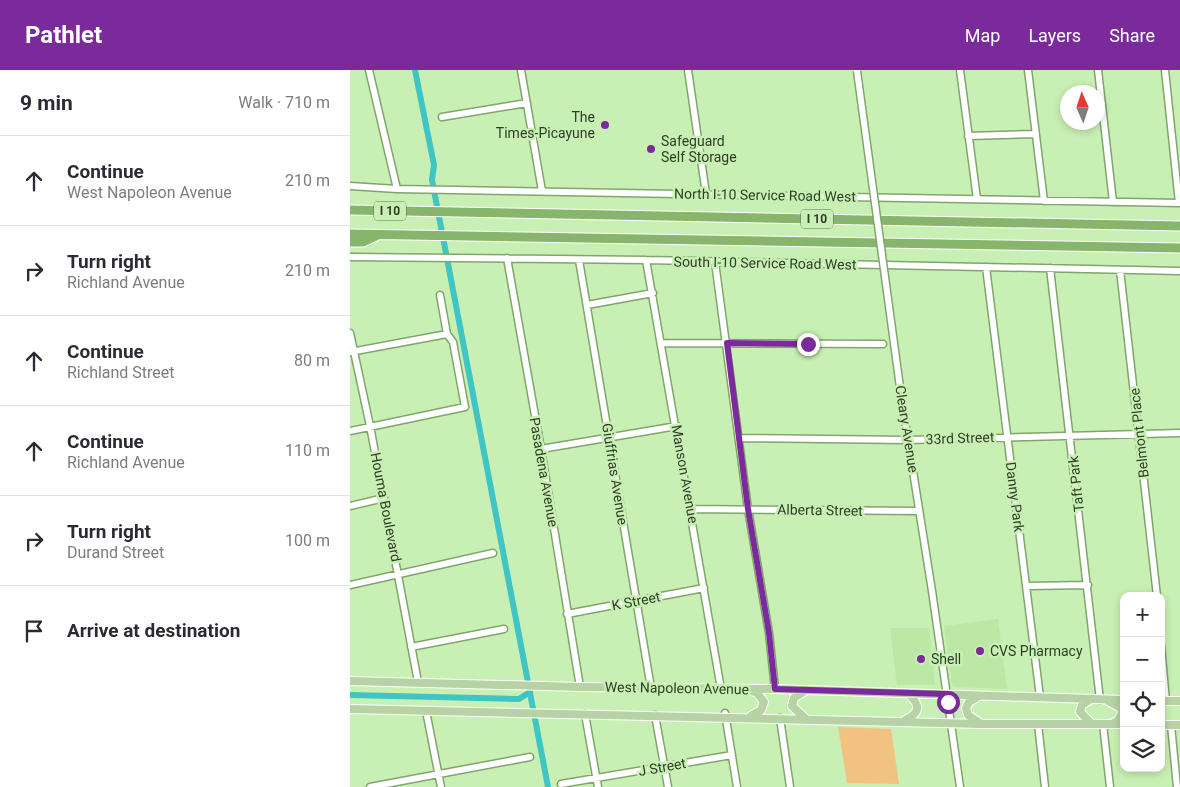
<!DOCTYPE html>
<html lang="en">
<head>
<meta charset="utf-8">
<style>
	body { margin:0; font-family:Roboto,sans-serif; background:#f2f2f3; color:#2b2b33 }
	.controls { position:absolute; right:15px; bottom:15px; display:grid; overflow:hidden; border-radius:10px; box-shadow:0 2px 8px #0003 }
	.controls button { width:45px; height:45px; display:grid; place-items:center; padding:0; border:0; border-bottom:1px solid #e1e1e2; background:#fff; color:#2b2b33; font:25px sans-serif }
	.compass { position:absolute; left:710px; top:15px; width:45px; height:45px; border-radius:50%; background:#fff; box-shadow:0 2px 8px #0003; rotate:357deg }
	.stop { position:absolute; width:15px; height:15px; margin:-11px; border:4px solid #7a2a9a; border-radius:50%; background:#fff }
	.stop.end { background:#7a2a9a; border-color:#fff; box-shadow:0 1px 5px #0008 }
	.list { margin:0; padding:0; list-style:none }
	h2 { display:flex; justify-content:space-between; align-items:center; height:65px; margin:0; padding:0 20px; font-size:21px }
	h2 small { font-size:16px; font-weight:400; color:#7c7c81 }
	.list li { display:grid; grid-template-columns:32px 1fr auto; gap:15px; align-items:center; box-sizing:border-box; height:90px; padding:0 20px; border-top:1px solid #e1e1e2 }
	.list b { display:block; font-size:19px; white-space:nowrap }
	.list p { margin:0; font-size:16px; white-space:nowrap; color:#7c7c81 }
	.list em { font-size:16px; font-style:normal; color:#7c7c81 }
	.icon { flex:none; width:28px; height:28px; fill:none; stroke:currentColor; stroke-width:2; stroke-linecap:round; stroke-linejoin:round }
	.map { position:relative; flex:none; width:830px; height:717px; overflow:hidden }
	header { display:flex; align-items:center; gap:30px; box-sizing:border-box; height:70px; padding:0 25px; background:#7a2a9a; color:#fff }
	header strong { font-size:24px }
	nav { display:flex; gap:28px; margin-inline-start:auto; font-size:18px }
	main { display:flex }
	aside { flex:1; background:#fff }
	.map>svg:first-child { display:block }
	.built { fill:#bce7a4 }
	.green { fill:#f2c280 }
	.lines { fill:none; stroke-linecap:round; stroke-linejoin:round }
	.canal { stroke:#40c5c4; stroke-width:6 }
	.minor-casing { stroke:#81a56c; stroke-width:9 }
	.major-casing { stroke:#fff; stroke-width:10 }
	.highway-casing { stroke:#fff; stroke-width:11 }
	.minor { stroke:#fff; stroke-width:6 }
	.major { stroke:#b7d3a6; stroke-width:8 }
	.highway { stroke:#87b56b; stroke-width:9 }
	.minor-bridge-casing { stroke:#81a56c; stroke-width:9; stroke-linecap:butt }
	.minor-bridge { stroke:#fff; stroke-width:6 }
	.route { stroke:#7a2a9a; stroke-width:6 }
	.poi-dot { fill:#7a2a9a; stroke:#c9f0b4; stroke-width:2 }
	.labels { text-anchor:middle; dominant-baseline:central; stroke-width:5; stroke-linejoin:round; paint-order:stroke }
	.shield { fill:#c9f0b4; stroke:#5c7351; stroke-width:1 }
	.shield-label { font-size:12px; font-weight:bold; fill:#2e3e26 }
	.poi-label { font-size:14px; fill:#2e3e26; stroke:#c9f0b4; text-anchor:start }
	.street-label { font-size:14px; fill:#2e3e26; stroke:#c9f0b4 }
</style>
</head>
<body>
<header>
<strong>Pathlet</strong>
<nav><a>Map</a><a>Layers</a><a>Share</a></nav>
</header>
<main>
<aside>
<h2>9 min<small>Walk · 710 m</small></h2>
<ul class="list">
<li><svg class="icon" aria-label="ahead" viewBox="0 0 24 24"><path d="M12 20V5M6 11l6-6 6 6"/></svg><div><b>Continue</b><p>West Napoleon Avenue</p></div><em>210 m</em></li>
<li><svg class="icon" aria-label="right" viewBox="0 0 24 24"><path d="M7 20v-9h11M14 6l5 5-5 5"/></svg><div><b>Turn right</b><p>Richland Avenue</p></div><em>210 m</em></li>
<li><svg class="icon" aria-label="ahead" viewBox="0 0 24 24"><path d="M12 20V5M6 11l6-6 6 6"/></svg><div><b>Continue</b><p>Richland Street</p></div><em>80 m</em></li>
<li><svg class="icon" aria-label="ahead" viewBox="0 0 24 24"><path d="M12 20V5M6 11l6-6 6 6"/></svg><div><b>Continue</b><p>Richland Avenue</p></div><em>110 m</em></li>
<li><svg class="icon" aria-label="right" viewBox="0 0 24 24"><path d="M7 20v-9h11M14 6l5 5-5 5"/></svg><div><b>Turn right</b><p>Durand Street</p></div><em>100 m</em></li>
<li><svg class="icon" aria-label="arrive" viewBox="0 0 24 24"><path d="M6 21V4h12l-3 4 3 4H6"/></svg><div><b>Arrive at destination</b></div></li>
</ul>
</aside>
<div class="map">
<svg width="830" height="717" viewBox="0 0 830 717">
	<rect width="100%" height="100%" fill="#c9f0b4"/>
	<path class="built" d="M 648,549 L 657,619 L 605,617 L 602,615 L 594,556 Z
		M 540,558 L 579,558 L 585,615 L 547,615 Z"/>
	<path class="green" d="M 488,657 L 541,659 L 549,714 L 497,713 Z"/>
	<g class="lines">
		<path class="canal" d="M 65,0 L 84,95 L 82,110 L 198,717
			M 0,625 L 169,629 L 180,622"/>
		<defs>
			<path id="minor" d="M 19,0 L 47,119
				M 171,0 L 192,121
				M 338,0 L 356,124
				M 610,0 L 627,129
				M 678,0 L 694,131
				M 748,0 L 763,132
				M 815,0 L 829,133
				M 92,47 L 177,33
				M 618,66 L 686,64
				M 0,116 L 47,119 L 830,133
				M 0,187 L 296,190 L 830,201
				M 157,188 L 191,379 L 230,617
				M 229,190 L 301,618
				M 296,190 L 371,619
				M 365,192 L 398,439 L 419,563 L 425,619
				M 636,197 L 690,627
				M 700,198 L 750,630
				M 770,200 L 807,526
				M 237,235 L 303,223
				M 0,263 L 20,356 L 68,612
				M 311,273 L 533,274
				M 0,282 L 97,264
				M 552,332 L 582,521 L 610,717
				M 0,361 L 115,337 L 103,272 L 97,264 L 90,225
				M 390,368 L 558,370 L 830,363
				M 191,379 L 327,356
				M 0,436 L 34,428
				M 340,439 L 569,441
				M 0,515 L 143,483
				M 677,516 L 738,515
				M 217,544 L 354,518
				M 811,576 L 816,631
				M 61,577 L 154,559
				M 76,641 L 91,717
				M 375,643 L 387,717
				M 235,644 L 248,717
				M 305,645 L 318,717
				M 430,648 L 440,717
				M 688,654 L 695,717
				M 753,654 L 760,717
				M 821,655 L 827,717
				M 211,714 L 382,685
				M 20,717 L 180,687"/>
			<path id="major" d="M 0,611 L 230,617 L 425,619 L 774,630
				M 399,620 L 407,623 L 414,632 L 411,640 L 401,646
				M 455,621 L 444,628 L 442,636 L 456,649
				M 629,626 L 619,632 L 616,638 L 618,645 L 630,653
				M 741,629 L 732,635 L 730,642 L 742,654
				M 758,631 L 771,638 L 772,643 L 768,650 L 762,654
				M 811,631 L 830,631
				M 0,639 L 631,654 L 774,654
				M 555,650 C 572,642 570,634 557,623
				M 811,655 L 830,655"/>
			<path id="highway" d="M 0,140 L 830,156
				M 0,164 L 830,178
				M 0,172 L 13,172 L 26,166"/>
		</defs>
		<use href="#minor" class="minor-casing"/>
		<use href="#major" class="major-casing"/>
		<use href="#highway" class="highway-casing"/>
		<use href="#minor" class="minor"/>
		<use href="#major" class="major"/>
		<use href="#highway" class="highway"/>
		<defs>
			<path id="minor-bridge" d="M 507,1 L 552,332"/>
		</defs>
		<use href="#minor-bridge" class="minor-bridge-casing"/>
		<use href="#minor-bridge" class="minor-bridge"/>
	</g>
	<g class="lines">
		<path class="route" d="M 458,274 L 377,273 L 398,439 L 419,563 L 425,619 L 597,624 L 598,632"/>
	</g>
	<g class="poi-dot">
		<circle cx="255" cy="55" r="5"/>
		<circle cx="301" cy="79" r="5"/>
		<circle cx="630" cy="581" r="5"/>
		<circle cx="571" cy="589" r="5"/>
	</g>
	<g class="labels">
		<g class="shield">
			<rect x="24" y="131.5" width="32" height="19" rx="4"/>
			<rect x="451" y="139.5" width="32" height="19" rx="4"/>
		</g>
		<g class="shield-label">
			<text x="40" y="141">I 10</text>
			<text x="467" y="149">I 10</text>
		</g>
		<g class="poi-label">
			<text x="245" y="47" text-anchor="end">The<tspan x="245" dy="16">Times-Picayune</tspan></text>
			<text x="311" y="71">Safeguard<tspan x="311" dy="16">Self Storage</tspan></text>
			<text x="640" y="581">CVS Pharmacy</text>
			<text x="581" y="589">Shell</text>
		</g>
		<g class="street-label">
			<text transform="translate(415 125) rotate(1)">North I-10 Service Road West</text>
			<text transform="translate(415 193) rotate(1)">South I-10 Service Road West</text>
			<text transform="translate(557 359) rotate(81)">Cleary Avenue</text>
			<text transform="translate(789 363) rotate(-96)">Belmont Place</text>
			<text transform="translate(610 368) rotate(-2)">33rd Street</text>
			<text transform="translate(194 402) rotate(80)">Pasadena Avenue</text>
			<text transform="translate(265 404) rotate(81)">Giuffrias Avenue</text>
			<text transform="translate(335 404) rotate(80)">Manson Avenue</text>
			<text transform="translate(726 414) rotate(-96)">Taft Park</text>
			<text transform="translate(665 427) rotate(83)">Danny Park</text>
			<text transform="translate(36 437) rotate(79)">Houma Boulevard</text>
			<text transform="translate(470 440) rotate(1)">Alberta Street</text>
			<text transform="translate(286 531) rotate(-11)">K Street</text>
			<text transform="translate(327 618) rotate(1)">West Napoleon Avenue</text>
			<text transform="translate(312 697) rotate(-10)">J Street</text>
		</g>
	</g>
</svg>
<div class="controls">
<button>+</button>
<button>−</button>
<button><svg class="icon" aria-label="locate" viewBox="0 0 24 24"><circle cx="12" cy="12" r="6"/><path d="M12 2v4M12 18v4M2 12h4M18 12h4"/></svg></button>
<button><svg class="icon" aria-label="layers" viewBox="0 0 24 24"><path d="M12 4l9 5-9 5-9-5zM3 14l9 5 9-5"/></svg></button>
</div>
<svg class="compass" viewBox="-18 -18 36 36"><path d="M0-13l5 13h-10z" fill="#e53935"/><path d="M0 13l5-13h-10z" fill="#7c7c81"/></svg>
<div class="stop" style="left:598px;top:632px"></div>
<div class="stop end" style="left:458px;top:274px"></div>
</div>
</main>
</body>
</html>
